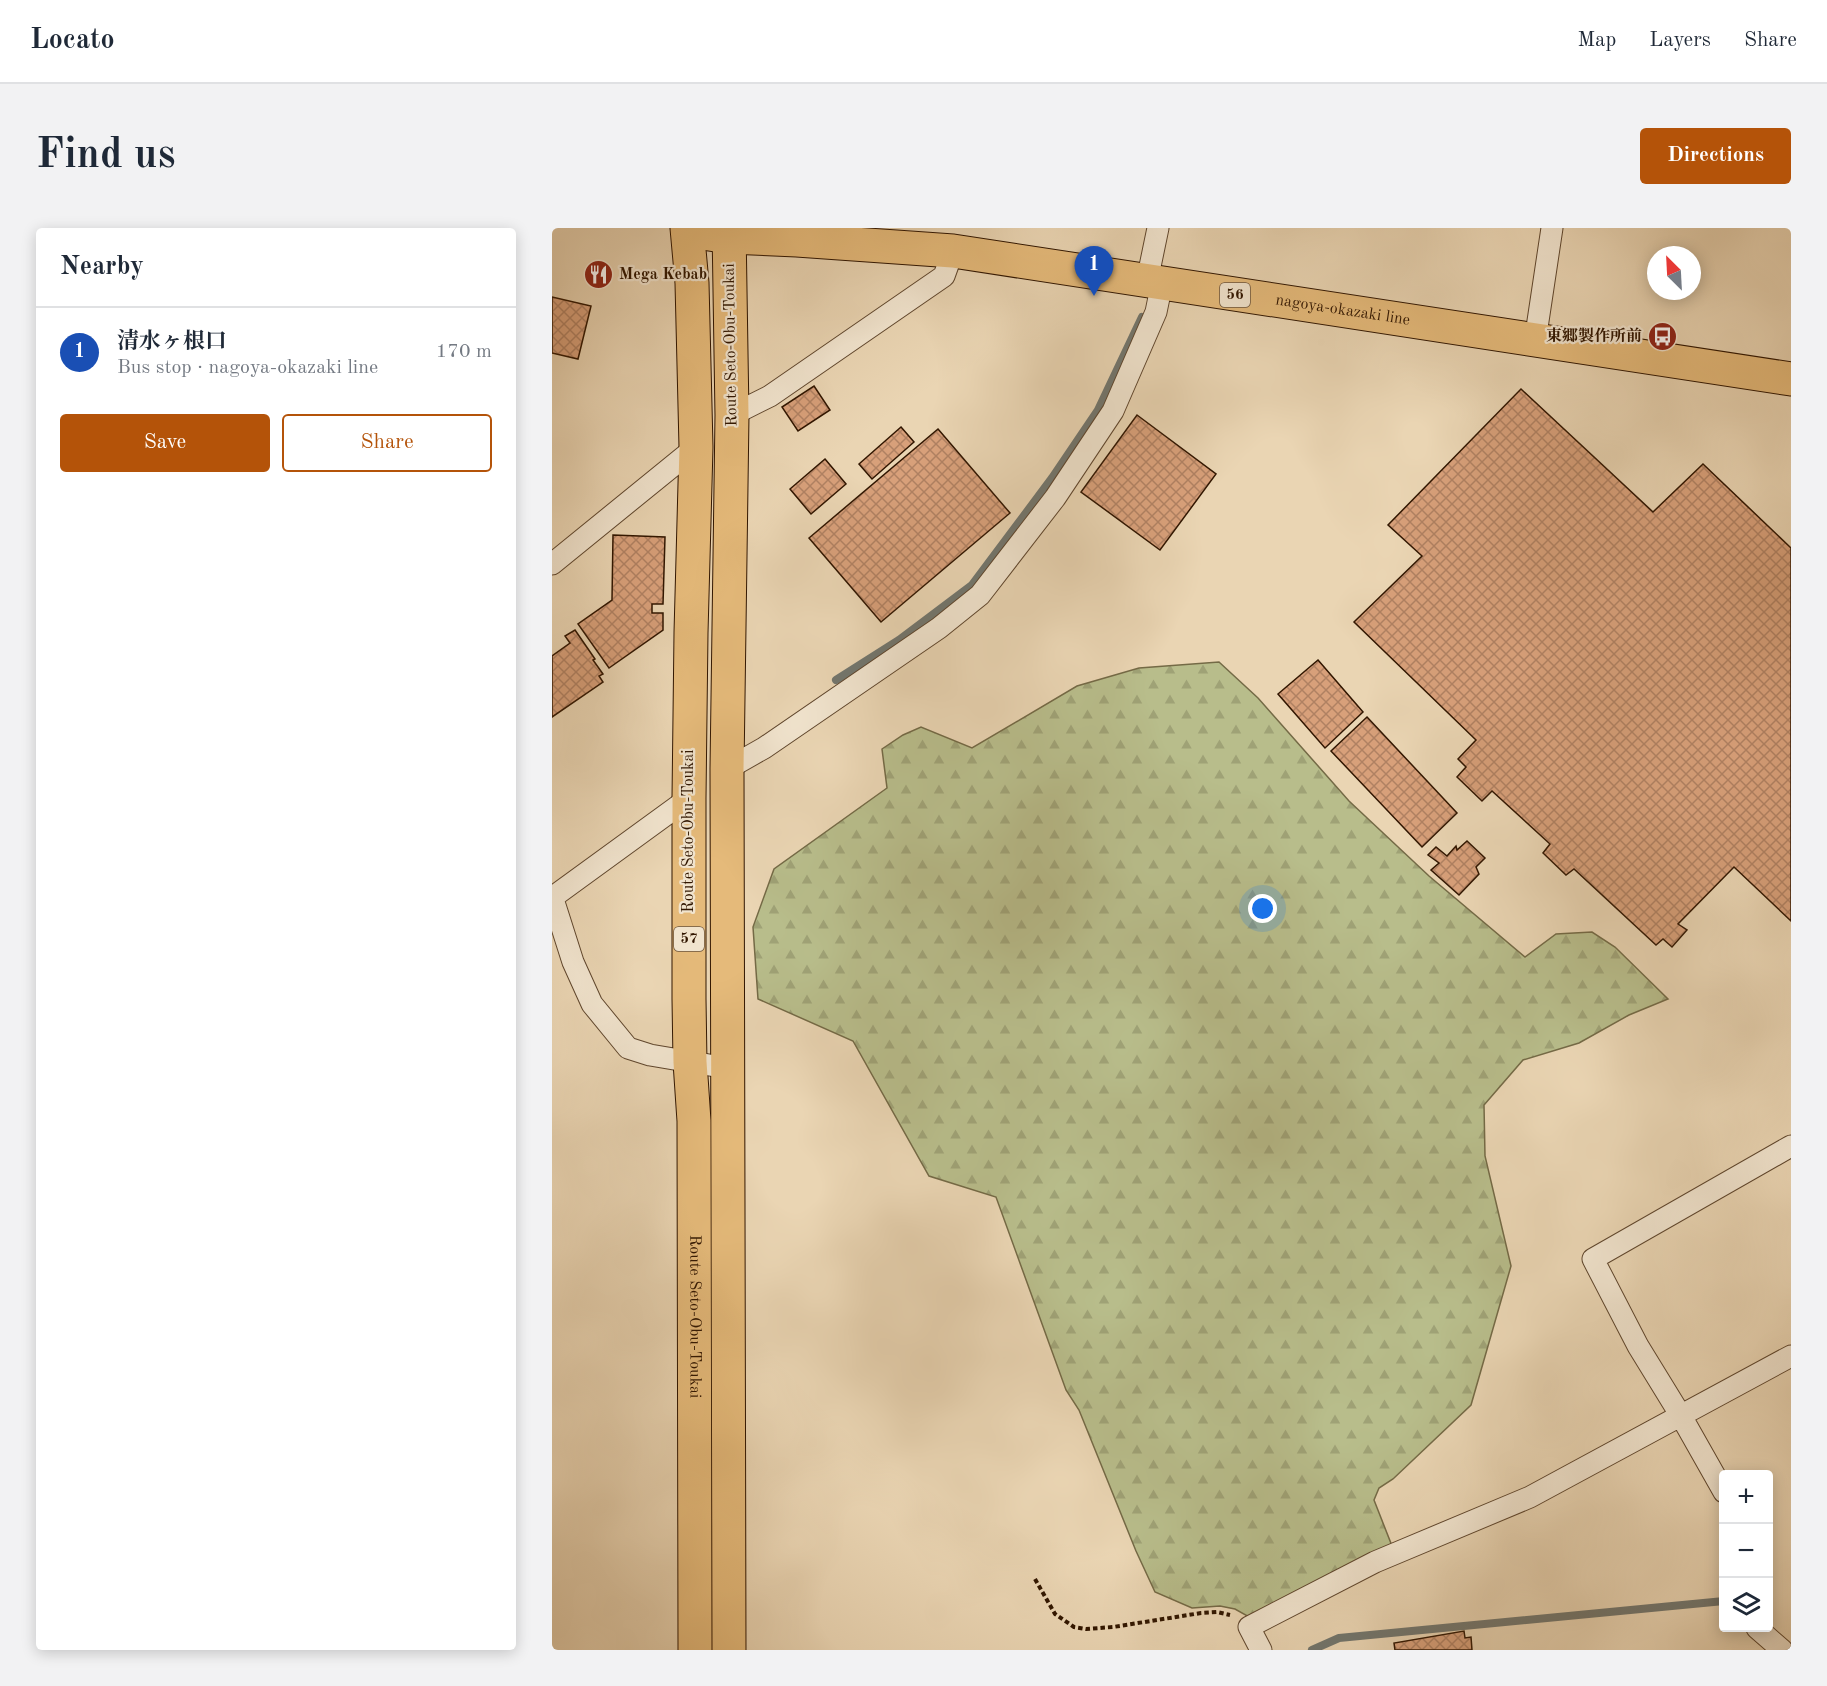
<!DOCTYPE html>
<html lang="en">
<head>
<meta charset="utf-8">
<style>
	body { margin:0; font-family:"Old Standard TT","Noto Serif JP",serif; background:#f2f2f3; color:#1f2937 }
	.controls { position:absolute; right:18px; bottom:18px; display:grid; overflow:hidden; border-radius:6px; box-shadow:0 3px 15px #0003 }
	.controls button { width:54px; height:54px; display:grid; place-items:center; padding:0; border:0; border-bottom:2px solid #e0e1e3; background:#fff; color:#1f2937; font:30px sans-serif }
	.compass { position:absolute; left:1095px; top:18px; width:54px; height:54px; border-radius:50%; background:#fff; box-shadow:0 3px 15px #0003; rotate:336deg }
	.you { position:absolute; left:711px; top:681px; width:21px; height:21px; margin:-15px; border:4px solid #fff; border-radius:50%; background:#1a73e8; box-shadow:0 0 0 9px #1a73e833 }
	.badge { display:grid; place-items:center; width:39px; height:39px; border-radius:50%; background:#b45309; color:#fff; font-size:20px; font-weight:700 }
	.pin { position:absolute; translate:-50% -50px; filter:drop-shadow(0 2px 3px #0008) }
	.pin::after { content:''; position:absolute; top:32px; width:21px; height:18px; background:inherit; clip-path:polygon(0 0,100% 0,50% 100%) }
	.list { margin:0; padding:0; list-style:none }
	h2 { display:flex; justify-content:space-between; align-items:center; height:78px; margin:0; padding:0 24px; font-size:26px }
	h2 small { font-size:20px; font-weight:400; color:#747a83 }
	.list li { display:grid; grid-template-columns:39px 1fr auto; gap:18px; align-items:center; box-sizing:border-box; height:90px; padding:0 24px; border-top:2px solid #e0e1e3 }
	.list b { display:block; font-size:22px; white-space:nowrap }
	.list p { margin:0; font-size:20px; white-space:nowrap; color:#747a83 }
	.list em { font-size:20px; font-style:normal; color:#747a83 }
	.actions { display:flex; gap:12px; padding:18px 24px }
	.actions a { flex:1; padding:14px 0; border:2px solid #b45309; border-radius:6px; text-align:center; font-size:21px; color:#b45309 }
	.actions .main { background:#b45309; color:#fff }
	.icon { flex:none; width:33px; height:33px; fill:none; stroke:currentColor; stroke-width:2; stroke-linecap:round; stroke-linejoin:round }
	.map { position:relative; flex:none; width:1239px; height:1422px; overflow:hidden; border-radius:6px }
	header { display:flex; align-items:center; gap:36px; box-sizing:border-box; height:84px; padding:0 30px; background:#fff; border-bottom:2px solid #e0e1e3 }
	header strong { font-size:28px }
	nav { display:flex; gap:33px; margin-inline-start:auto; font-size:21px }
	.intro { display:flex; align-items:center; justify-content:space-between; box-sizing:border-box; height:144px; padding:0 36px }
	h1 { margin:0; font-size:42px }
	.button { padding:15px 27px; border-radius:6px; background:#b45309; color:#fff; font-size:21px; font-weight:700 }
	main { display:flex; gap:36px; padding:0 36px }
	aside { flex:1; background:#fff; border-radius:6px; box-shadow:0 3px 15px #0003 }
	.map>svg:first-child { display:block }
	.forest { fill:url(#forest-firs); stroke:#746a46; stroke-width:1.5 }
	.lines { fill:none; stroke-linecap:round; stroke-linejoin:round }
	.stream { stroke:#72766e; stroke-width:8 }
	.building { fill:url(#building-cross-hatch); stroke:#311600; stroke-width:1.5 }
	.street-casing { stroke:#5f462d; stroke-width:23 }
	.primary-casing { stroke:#311600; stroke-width:35 }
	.path { stroke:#311600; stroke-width:4; stroke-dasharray:4.5 3; stroke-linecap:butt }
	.street { stroke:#f1e4ce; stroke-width:21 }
	.primary { stroke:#e5ba7a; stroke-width:33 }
	.labels { text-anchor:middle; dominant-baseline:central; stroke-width:4.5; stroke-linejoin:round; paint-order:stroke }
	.shield { fill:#f1e4ce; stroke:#6b543e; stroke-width:1.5 }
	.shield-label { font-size:15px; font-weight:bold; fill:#311600 }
	.poi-label { font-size:16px; font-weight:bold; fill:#311600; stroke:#f1e4ce; text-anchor:start }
	.street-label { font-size:16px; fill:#311600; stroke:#f1e4ce }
</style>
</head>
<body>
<header>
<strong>Locato</strong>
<nav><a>Map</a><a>Layers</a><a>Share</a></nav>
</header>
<div class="intro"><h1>Find us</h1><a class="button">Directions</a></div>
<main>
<aside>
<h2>Nearby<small></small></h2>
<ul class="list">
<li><span class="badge" style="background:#1a4fb4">1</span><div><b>清水ヶ根口</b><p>Bus stop · nagoya-okazaki line</p></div><em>170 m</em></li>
</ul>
<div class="actions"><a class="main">Save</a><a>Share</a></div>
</aside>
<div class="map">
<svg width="1239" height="1422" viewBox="0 0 1239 1422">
	<defs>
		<pattern id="forest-firs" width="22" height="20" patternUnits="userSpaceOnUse" patternTransform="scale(1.5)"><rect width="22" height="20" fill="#b8bd8b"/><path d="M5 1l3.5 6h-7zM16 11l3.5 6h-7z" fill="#9fa276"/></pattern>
		<pattern id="building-cross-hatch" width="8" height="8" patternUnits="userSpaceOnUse" patternTransform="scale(1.5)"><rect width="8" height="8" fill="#d8a07a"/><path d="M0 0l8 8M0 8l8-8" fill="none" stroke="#b08162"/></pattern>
	</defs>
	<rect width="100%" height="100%" fill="#ead5b3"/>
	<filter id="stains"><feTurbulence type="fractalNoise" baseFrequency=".00333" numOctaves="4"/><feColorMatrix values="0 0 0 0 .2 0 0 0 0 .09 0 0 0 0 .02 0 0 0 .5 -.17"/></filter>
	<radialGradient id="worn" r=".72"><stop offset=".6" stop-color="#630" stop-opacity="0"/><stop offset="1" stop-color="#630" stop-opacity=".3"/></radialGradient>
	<path class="forest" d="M 667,434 L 706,470 L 797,573 L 877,648 L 973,729 L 1004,706 L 1040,704 L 1063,719 L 1116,771 L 1077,787 L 1027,815 L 971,832 L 932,877 L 933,928 L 959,1038 L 919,1177 L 841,1251 L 827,1260 L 822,1272 L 840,1318 L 697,1389 L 683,1381 L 668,1378 L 640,1380 L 603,1364 L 584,1323 L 527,1182 L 514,1162 L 444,969 L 377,948 L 301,813 L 206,771 L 201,699 L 222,641 L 335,560 L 330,521 L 351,507 L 369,499 L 420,520 L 525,458 L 587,440 Z"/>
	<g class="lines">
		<path class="stream" d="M 284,452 L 347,412 L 420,357 L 500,250 L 546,182 L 590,89
			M 760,1422 L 787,1410 L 1172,1373"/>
	</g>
	<path class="building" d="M 0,69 L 39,78 L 26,131 L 0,125 Z
		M 262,158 L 278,182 L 246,203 L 230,179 Z
		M 969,161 L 1101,284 L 1151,236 L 1239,320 L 1239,693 L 1182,639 L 1126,696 L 1135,702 L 1120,719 L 1111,711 L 1104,717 L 1022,641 L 1014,647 L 991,625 L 998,616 L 940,563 L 930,573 L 905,549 L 914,539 L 906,531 L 924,512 L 802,394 L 870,328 L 836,297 Z
		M 585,187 L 664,246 L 608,322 L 529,264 Z
		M 349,199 L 362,214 L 320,251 L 307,236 Z
		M 386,201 L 458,285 L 329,394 L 257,310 Z
		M 273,231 L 294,256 L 259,286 L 238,261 Z
		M 61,307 L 113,309 L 111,376 L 100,376 L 100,385 L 111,385 L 111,402 L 57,440 L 26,396 L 60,372 Z
		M 23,402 L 43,431 L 41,432 L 51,446 L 47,448 L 51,454 L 0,489 L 0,428 L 18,415 L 13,408 Z
		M 766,432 L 811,484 L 773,520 L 726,466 Z
		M 815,489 L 905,585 L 870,619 L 779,523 Z
		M 915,613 L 933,630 L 924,639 L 927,646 L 907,667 L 879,642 L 887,635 L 876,627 L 884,619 L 895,628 L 904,618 L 905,622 Z
		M 912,1403 L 913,1410 L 919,1409 L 920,1422 L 843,1422 L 842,1415 Z"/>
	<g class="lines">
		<defs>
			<path id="street" d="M 595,53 L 606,0
				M 983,113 L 1000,0
				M 180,187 L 218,168 L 392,48 L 401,23
				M 0,336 L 144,219
				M 175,541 L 212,520 L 387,400 L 428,367 L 503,270 L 561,183 L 604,84 L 610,55
				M 0,668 L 21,734 L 40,776 L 76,820 L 98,827 L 175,840
				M 1,669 L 137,570
				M 1172,1264 L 1129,1188 L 1086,1118 L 1041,1031 L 1239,918
				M 1205,1400 L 1230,1422
				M 709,1422 L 697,1399 L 823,1334 L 978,1269 L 1239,1128"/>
			<g id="primary">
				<path id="s1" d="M 135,0 L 140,55 L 144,219 L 139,405 L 137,570 L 137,771 L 138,834 L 142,893 L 143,1422"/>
				<path id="s2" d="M 157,6 L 177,9 L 245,12 L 401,23 L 1239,151"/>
				<path d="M 177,1422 L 175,541 L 180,187 L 177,0"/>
			</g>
		</defs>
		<use href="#street" class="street-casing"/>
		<use href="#primary" class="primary-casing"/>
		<path class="path" d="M 483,1351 L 503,1386 L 522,1399 L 534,1401 L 561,1399 L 649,1385 L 665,1384 L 678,1387"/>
		<use href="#street" class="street"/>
		<use href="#primary" class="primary"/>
	</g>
	<defs>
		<symbol id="restaurant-disc" viewBox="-11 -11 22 22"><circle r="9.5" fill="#8f2418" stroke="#f1e4ce"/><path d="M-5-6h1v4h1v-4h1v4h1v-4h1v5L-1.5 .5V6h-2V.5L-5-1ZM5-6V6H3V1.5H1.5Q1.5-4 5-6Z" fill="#fff"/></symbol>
		<symbol id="bus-disc" viewBox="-11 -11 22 22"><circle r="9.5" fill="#8f2418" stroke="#f1e4ce"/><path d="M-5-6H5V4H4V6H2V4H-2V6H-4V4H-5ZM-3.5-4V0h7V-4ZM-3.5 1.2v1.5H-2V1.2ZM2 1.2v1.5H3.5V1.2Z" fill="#fff"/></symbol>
	</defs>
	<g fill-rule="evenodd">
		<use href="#restaurant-disc" x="30" y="30" width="33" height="33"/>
		<use href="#bus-disc" x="1094" y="92" width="33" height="33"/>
	</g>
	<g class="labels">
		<g class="shield">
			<rect x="668" y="55" width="30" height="24" rx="4.5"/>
			<rect x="122" y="699" width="30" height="24" rx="4.5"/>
		</g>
		<g class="shield-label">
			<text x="683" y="67">56</text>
			<text x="137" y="711">57</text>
		</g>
		<g class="poi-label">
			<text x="67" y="47">Mega Kebab</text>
			<text x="1090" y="109" text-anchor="end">東郷製作所前</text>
		</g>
		<g class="street-label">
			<text stroke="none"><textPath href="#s2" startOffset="639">nagoya-okazaki line</textPath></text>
			<text transform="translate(179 117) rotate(-91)">Route Seto-Obu-Toukai</text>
			<text transform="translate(137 603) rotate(-90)">Route Seto-Obu-Toukai</text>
			<text stroke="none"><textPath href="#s1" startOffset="1089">Route Seto-Obu-Toukai</textPath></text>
		</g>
	</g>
	<rect width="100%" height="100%" filter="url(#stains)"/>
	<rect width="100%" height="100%" fill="url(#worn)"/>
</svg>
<div class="controls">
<button>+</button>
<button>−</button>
<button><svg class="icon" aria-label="layers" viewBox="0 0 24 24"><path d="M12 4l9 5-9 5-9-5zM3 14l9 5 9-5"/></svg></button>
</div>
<svg class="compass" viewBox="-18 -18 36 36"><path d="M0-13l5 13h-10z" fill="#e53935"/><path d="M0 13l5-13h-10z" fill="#747a83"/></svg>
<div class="you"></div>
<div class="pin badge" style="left:542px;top:68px;background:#1a4fb4">1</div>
</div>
</main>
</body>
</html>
